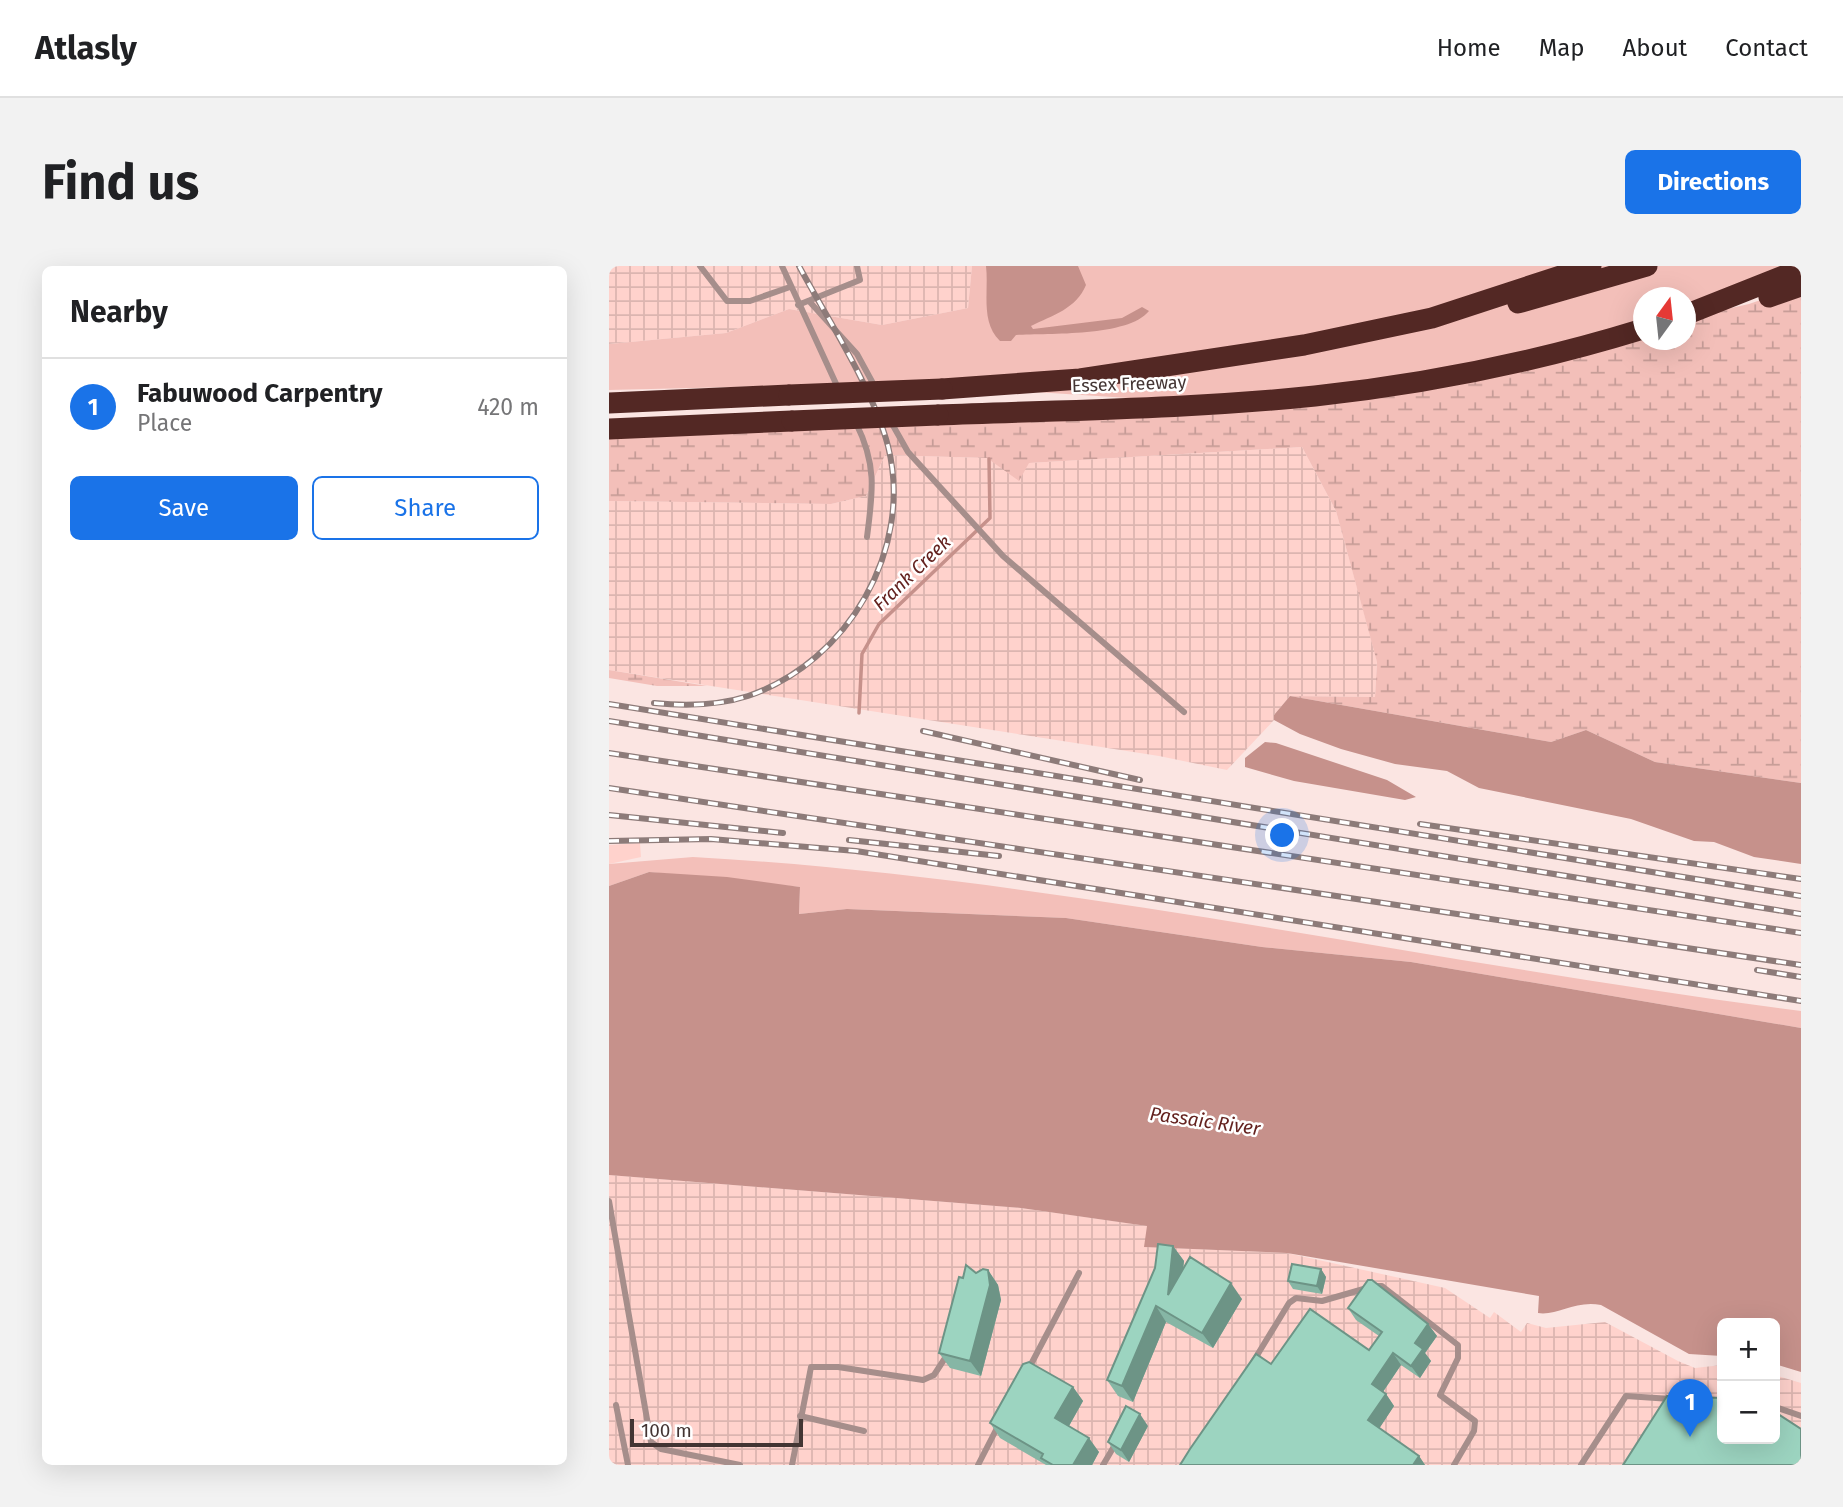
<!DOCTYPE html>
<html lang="en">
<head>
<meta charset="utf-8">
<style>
	body { margin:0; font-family:"Fira Sans",sans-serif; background:#f2f2f2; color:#202124 }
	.controls { position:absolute; right:21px; bottom:21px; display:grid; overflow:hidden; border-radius:10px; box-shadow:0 7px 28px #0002 }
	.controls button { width:63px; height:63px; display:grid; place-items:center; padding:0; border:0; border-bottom:2px solid #e0e0e0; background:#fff; color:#202124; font:35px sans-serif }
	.compass { position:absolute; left:1024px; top:21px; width:63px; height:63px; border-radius:50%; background:#fff; box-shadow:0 7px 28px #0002; rotate:15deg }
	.scale { position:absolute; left:21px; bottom:18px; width:173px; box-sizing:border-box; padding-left:7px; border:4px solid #433533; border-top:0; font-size:19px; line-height:24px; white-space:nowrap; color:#433533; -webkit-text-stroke:5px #fff; paint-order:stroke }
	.you { position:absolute; left:674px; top:570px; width:24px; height:24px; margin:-18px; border:5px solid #fff; border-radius:50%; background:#1a73e8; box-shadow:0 0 0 10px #1a73e833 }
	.badge { display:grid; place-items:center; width:46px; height:46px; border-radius:50%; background:#1a73e8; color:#fff; font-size:23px; font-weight:700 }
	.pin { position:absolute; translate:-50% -58px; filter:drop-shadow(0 2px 4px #0008) }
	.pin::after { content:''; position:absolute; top:37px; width:24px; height:21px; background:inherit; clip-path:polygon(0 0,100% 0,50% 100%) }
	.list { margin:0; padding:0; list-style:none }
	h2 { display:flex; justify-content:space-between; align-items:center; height:91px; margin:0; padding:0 28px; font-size:30px }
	h2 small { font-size:23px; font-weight:400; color:#757577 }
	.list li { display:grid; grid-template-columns:46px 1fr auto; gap:21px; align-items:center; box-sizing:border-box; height:98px; padding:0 28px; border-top:2px solid #e0e0e0 }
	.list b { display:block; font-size:26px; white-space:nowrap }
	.list p { margin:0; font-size:23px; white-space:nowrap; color:#757577 }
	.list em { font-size:23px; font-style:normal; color:#757577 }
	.actions { display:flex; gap:14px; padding:21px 28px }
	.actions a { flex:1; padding:16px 0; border:2px solid #1a73e8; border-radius:10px; text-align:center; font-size:24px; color:#1a73e8 }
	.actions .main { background:#1a73e8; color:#fff }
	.map { position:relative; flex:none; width:1192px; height:1199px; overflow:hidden; border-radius:10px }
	header { display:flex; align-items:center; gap:42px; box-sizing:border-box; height:98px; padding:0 35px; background:#fff; border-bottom:2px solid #e0e0e0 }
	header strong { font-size:33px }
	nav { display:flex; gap:38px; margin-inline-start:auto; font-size:24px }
	.intro { display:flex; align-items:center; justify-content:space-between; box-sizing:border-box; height:168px; padding:0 42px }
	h1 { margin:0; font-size:49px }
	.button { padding:18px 32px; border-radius:10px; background:#1a73e8; color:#fff; font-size:24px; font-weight:700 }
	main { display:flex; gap:42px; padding:0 42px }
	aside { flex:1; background:#fff; border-radius:10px; box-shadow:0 7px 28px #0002 }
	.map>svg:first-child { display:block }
	.built { fill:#ffd2cc }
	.industrial { fill:url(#industrial-grid) }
	.green { fill:#f3bfb9 }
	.wetland { fill:url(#wetland-marsh) }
	.water { fill:#c6918b }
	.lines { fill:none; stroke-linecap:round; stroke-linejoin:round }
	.stream { stroke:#c6918b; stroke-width:3.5 }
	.lane { stroke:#a68e8b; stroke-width:6 }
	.highway { stroke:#532824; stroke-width:21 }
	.rail-casing { stroke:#8d7b79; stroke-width:6 }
	.rail { stroke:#fff; stroke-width:3.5; stroke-dasharray:10; stroke-linecap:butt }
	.highway-bridge { stroke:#532824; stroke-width:21 }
	.wall { fill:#86b6a5 }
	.shaded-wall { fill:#6d9486 }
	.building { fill:#9cd4c0; stroke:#6d9486; stroke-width:2 }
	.labels { text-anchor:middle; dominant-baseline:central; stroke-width:5; stroke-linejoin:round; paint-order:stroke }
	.street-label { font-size:18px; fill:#433533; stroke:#fff }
	.water-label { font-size:19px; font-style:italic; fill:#64221f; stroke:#fff }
</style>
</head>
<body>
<header>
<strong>Atlasly</strong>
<nav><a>Home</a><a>Map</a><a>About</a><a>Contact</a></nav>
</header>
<div class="intro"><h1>Find us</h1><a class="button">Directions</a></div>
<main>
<aside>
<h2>Nearby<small></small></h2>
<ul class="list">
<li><span class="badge">1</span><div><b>Fabuwood Carpentry</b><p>Place</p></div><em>420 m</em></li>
</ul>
<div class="actions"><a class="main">Save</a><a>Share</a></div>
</aside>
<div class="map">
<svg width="1192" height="1199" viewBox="0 0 1192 1199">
	<defs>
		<pattern id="industrial-grid" width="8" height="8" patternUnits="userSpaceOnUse" patternTransform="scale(1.75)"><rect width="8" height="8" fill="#ffd2cc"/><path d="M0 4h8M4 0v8" fill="none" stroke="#dcb5b0"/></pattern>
		<pattern id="wetland-marsh" width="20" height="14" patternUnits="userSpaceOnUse" patternTransform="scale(1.75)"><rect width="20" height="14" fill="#f3bfb9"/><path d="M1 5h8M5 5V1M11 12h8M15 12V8" fill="none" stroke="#c69c97"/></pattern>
	</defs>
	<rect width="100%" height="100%" fill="#fbe5e2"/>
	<path class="built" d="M 31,577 L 32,591 L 0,598 L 0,579 Z"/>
	<path class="industrial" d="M 0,0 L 363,0 L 359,42 L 273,59 L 180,43 L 117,67 L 0,78 Z
		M 693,181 L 727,245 L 768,395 L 766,431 L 681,430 L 665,449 L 665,454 L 618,504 L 550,490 L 0,404 L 0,235 L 222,238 L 257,230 L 276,189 L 378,192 L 420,197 Z
		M 0,909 L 412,942 L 539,960 L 536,981 L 678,987 L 836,1022 L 881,1052 L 885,1046 L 912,1066 L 918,1057 L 937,1062 L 996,1056 L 1069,1095 L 1086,1102 L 1113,1099 L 1113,1173 L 1166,1173 L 1166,1109 L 1192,1117 L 1192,1199 L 0,1199 Z"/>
	<path class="green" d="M 363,0 L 1192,0 L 1077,46 L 1076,32 L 1034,32 L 1034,58 L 829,113 L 581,136 L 285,117 L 0,124 L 0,78 L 117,67 L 180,43 L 273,59 L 359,42 Z
		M 84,591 C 456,612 822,698 1192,745 L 1192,762 L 802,696 L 653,681 L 457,652 L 238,643 L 190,648 L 191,621 L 40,606 L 0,620 L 0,598 Z"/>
	<path class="wetland" d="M 1192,20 L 1192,517 L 1046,496 L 977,464 L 942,476 L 681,430 L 766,431 L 768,396 L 727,245 L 693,181 L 420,197 L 410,215 L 378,192 L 276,189 L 257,230 L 222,238 L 0,235 L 0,169 L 578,139 L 1034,74 L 1076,74 L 1077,52 L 1140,38 Z
		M 0,404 L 98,420 L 48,420 L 0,412 Z"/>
	<path class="water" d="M 377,0 L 469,0 L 477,19 C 467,43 444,49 422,60 L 424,63 L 513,52 L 533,41 L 540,45 C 519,71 440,67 407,69 L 402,75 L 391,75 C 371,56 380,25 377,0 Z
		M 681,430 L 942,476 L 977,464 L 1046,496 L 1192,517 L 1192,598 L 1145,591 L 1105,576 L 1085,575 L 1022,553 L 870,522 L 838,505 L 786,498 L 732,483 L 691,468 L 665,454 L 665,449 Z
		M 656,476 L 667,477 L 778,514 L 807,531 L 796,534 L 685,515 L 636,501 L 636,492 Z
		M 40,606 L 118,611 L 191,621 L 190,648 L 238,643 L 457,652 L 653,681 L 802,696 L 1192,762 L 1192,1106 L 1166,1098 L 1166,1057 L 1113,1057 L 1113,1090 L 1080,1088 L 992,1039 C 966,1034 948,1050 929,1047 L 930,1030 L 678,987 L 535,981 L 538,960 L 412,942 L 0,909 L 0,620 Z"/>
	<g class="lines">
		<path class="stream" d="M 250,447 L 253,388 L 270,358 L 381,252 L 380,193"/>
		<path class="lane" d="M 91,0 L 118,35 L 141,35 L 181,21
			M 173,0 L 229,122
			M 200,35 L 248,88 L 266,121
			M 189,39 L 251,14 L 248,0
			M 282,156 L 299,186 L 394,290 L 575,446
			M 247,157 C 268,199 264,225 258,271
			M 0,935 L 42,1176 L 52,1183 L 131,1199
			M 644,1096 L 680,1037 L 687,1032 L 713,1035 L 765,1020 L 773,1020 L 849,1079 L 849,1092 L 831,1129 L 866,1155 L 865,1165 L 845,1199
			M 419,1104 L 470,1007
			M 7,1139 L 19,1199
			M 1166,1141 L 1192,1150
			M 191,1150 L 255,1165
			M 183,1199 L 202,1101 L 229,1101 L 314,1114 L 325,1109 L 338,1089
			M 369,1199 L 389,1160
			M 494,1199 L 507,1177
			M 972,1199 L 1017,1130 L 1062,1133"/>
		<path class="highway" d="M 1160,31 L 1192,20
			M 909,37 L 1038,0
			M 1076,49 L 1192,3
			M 333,123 L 471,113 L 695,79 L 823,52 L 982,0
			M 0,137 L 180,129
			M 329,149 C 455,144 581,143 706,130 C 818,118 927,96 1034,63
			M 0,163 L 183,155"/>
		<defs>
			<path id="rail" d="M 45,437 C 76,440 108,440 139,430 C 239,396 305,283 279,180 C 264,122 219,54 190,0
				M 0,438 L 1192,630
				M 0,455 L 1192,648
				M 314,465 L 531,514
				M 0,487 L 1192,667
				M 0,522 L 1192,699
				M 0,549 L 174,567
				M 811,558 L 1192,613
				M 240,574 L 390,590
				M 0,575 L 102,573 L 247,585 L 1192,735
				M 1148,704 L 1192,711"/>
		</defs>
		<use href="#rail" class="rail-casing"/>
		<use href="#rail" class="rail"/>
		<path class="highway-bridge" d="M 180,129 L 333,123
			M 183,155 L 329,149"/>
	</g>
	<path class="wall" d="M 564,980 L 575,995 L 574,1004 L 633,1033 L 604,1082 L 557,1056 L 524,1136 L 509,1130 L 498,1114 Z
		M 712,1003 L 717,1011 L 713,1028 L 684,1023 L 679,1015 Z
		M 379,1004 L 389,1019 L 392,1034 L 372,1110 L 341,1102 L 330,1087 L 354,1012 L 367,1007 Z
		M 739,1042 L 819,1058 L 828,1070 L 816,1087 L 822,1095 L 811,1112 L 792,1099 L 774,1126 L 777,1128 L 785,1140 L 770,1162 L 810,1190 L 816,1199 L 571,1199 L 662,1098 L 760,1084 L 770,1070 L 747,1054 Z
		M 464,1121 L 474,1135 L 460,1160 L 490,1186 L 483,1199 L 437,1199 L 391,1172 L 381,1157 Z
		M 539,1160 L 520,1196 L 507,1188 L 499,1176 Z"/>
	<path class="shaded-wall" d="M 564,980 L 575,995 L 569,1044 L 559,1029 Z
		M 712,1003 L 717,1011 L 713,1028 L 708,1020 Z
		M 379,1004 L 389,1019 L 392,1034 L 372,1110 L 361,1095 Z
		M 622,1017 L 633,1033 L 604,1082 L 593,1067 Z
		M 547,1040 L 557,1056 L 524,1136 L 513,1120 Z
		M 819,1058 L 828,1070 L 816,1087 L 822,1095 L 811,1112 L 802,1100 L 806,1077 Z
		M 784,1087 L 792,1099 L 771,1130 L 763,1118 Z
		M 464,1121 L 474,1135 L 456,1167 L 446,1152 Z
		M 777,1128 L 785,1140 L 768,1166 L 759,1154 Z
		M 531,1148 L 539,1160 L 520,1196 L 512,1184 Z
		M 480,1172 L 490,1186 L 483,1199 L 464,1199 Z
		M 810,1190 L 816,1199 L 804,1199 Z"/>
	<path class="building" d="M 549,978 L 564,980 L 559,1029 L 581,991 L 622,1017 L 593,1067 L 547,1040 L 513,1120 L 498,1114 L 546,1002 Z
		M 683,998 L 712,1003 L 708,1020 L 679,1015 Z
		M 357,999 L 367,1007 L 374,1003 L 379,1004 L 381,1019 L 361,1095 L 330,1087 L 350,1011 L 354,1012 Z
		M 759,1014 L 763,1014 L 819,1058 L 806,1077 L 814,1083 L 802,1100 L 784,1087 L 763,1118 L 777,1128 L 759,1154 L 810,1190 L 804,1199 L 571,1199 L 581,1183 L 647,1088 L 662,1098 L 701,1043 L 760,1084 L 773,1066 L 739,1042 Z
		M 420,1096 L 464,1121 L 446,1152 L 480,1172 L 464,1199 L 444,1199 L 432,1192 L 434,1188 L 381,1157 L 414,1098 Z
		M 1058,1130 L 1113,1132 L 1113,1173 L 1166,1173 L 1166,1146 L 1192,1163 L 1192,1199 L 1014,1199 Z
		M 517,1140 L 531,1148 L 512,1184 L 499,1176 Z"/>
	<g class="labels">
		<g class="street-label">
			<text transform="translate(520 118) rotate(-2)">Essex Freeway</text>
		</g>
		<g class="water-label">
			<text transform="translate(303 307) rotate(-44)">Frank Creek</text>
			<text transform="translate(596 855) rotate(8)">Passaic River</text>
		</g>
	</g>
</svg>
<div class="controls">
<button>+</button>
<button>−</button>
</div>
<svg class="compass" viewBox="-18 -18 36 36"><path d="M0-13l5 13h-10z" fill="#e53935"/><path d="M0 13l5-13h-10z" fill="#757577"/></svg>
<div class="scale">100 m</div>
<div class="you"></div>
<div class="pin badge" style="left:1081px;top:1171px">1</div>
</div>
</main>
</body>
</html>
